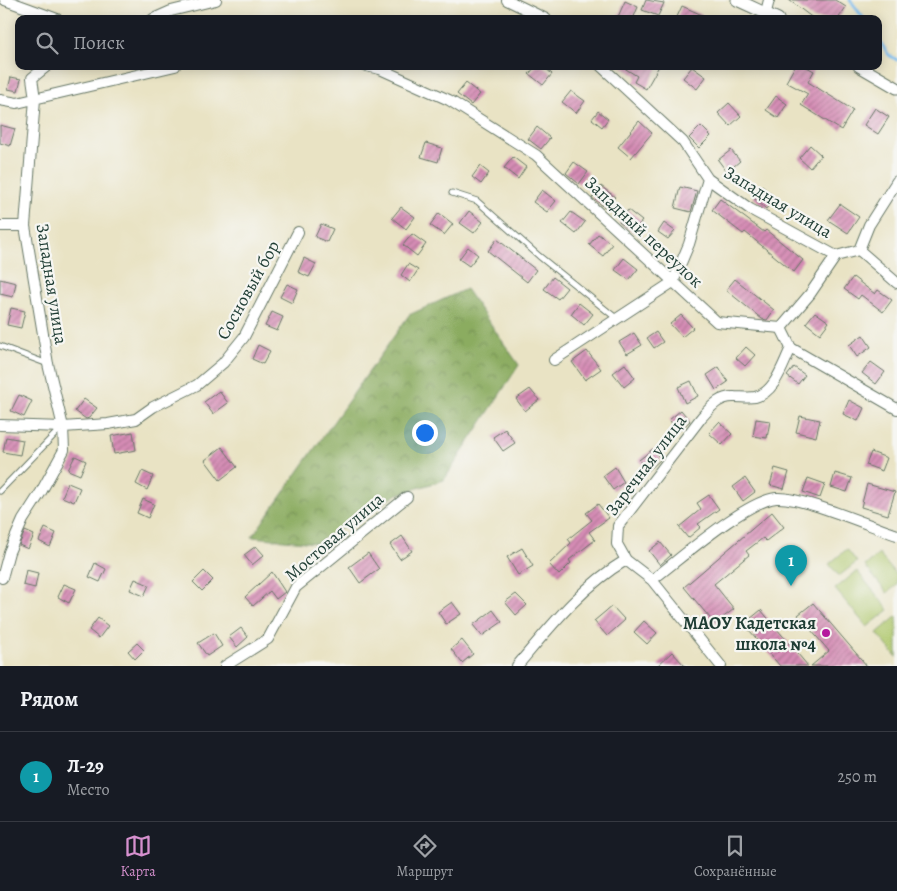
<!DOCTYPE html>
<html lang="ru">
<head>
<meta charset="utf-8">
<style>
	body { margin:0; font-family:Alegreya,serif; background:#242831; color:#f1f3f6 }
	.you { position:absolute; left:424px; top:432px; width:18px; height:18px; margin:-12px; border:4px solid #fff; border-radius:50%; background:#1a73e8; box-shadow:0 0 0 8px #1a73e833 }
	.badge { display:grid; place-items:center; width:32px; height:32px; border-radius:50%; background:#d690ce; color:#fff; font-size:16px; font-weight:700 }
	.pin { position:absolute; translate:-50% -41px; filter:drop-shadow(0 1px 2px #0008) }
	.pin::after { content:''; position:absolute; top:26px; width:18px; height:15px; background:inherit; clip-path:polygon(0 0,100% 0,50% 100%) }
	.list { margin:0; padding:0; list-style:none }
	h2 { display:flex; justify-content:space-between; align-items:center; height:65px; margin:0; padding:0 20px; font-size:21px }
	h2 small { font-size:16px; font-weight:400; color:#9ea1a6 }
	.list li { display:grid; grid-template-columns:32px 1fr auto; gap:15px; align-items:center; box-sizing:border-box; height:90px; padding:0 20px; border-top:1px solid #363941 }
	.list b { display:block; font-size:19px; white-space:nowrap }
	.list p { margin:0; font-size:16px; white-space:nowrap; color:#9ea1a6 }
	.list em { font-size:16px; font-style:normal; color:#9ea1a6 }
	.icon { flex:none; width:28px; height:28px; fill:none; stroke:currentColor; stroke-width:2; stroke-linecap:round; stroke-linejoin:round }
	.map { position:relative; flex:none; width:897px; height:666px; overflow:hidden }
	.search { position:absolute; background:#171b24; box-shadow:0 2px 12px #0003; left:15px; right:15px; top:15px; height:55px; display:flex; align-items:center; gap:12px; box-sizing:border-box; padding:0 18px; border-radius:10px; color:#9ea1a6; font-size:19px }
	.sheet { height:155px; background:#171b24 }
	nav { display:flex; justify-content:space-around; align-items:center; box-sizing:border-box; height:70px; border-top:1px solid #363941; background:#171b24; font-size:14px; color:#9ea1a6 }
	nav a { display:grid; justify-items:center; gap:2px }
	nav .on { color:#d690ce }
	.map>svg:first-child { display:block }
	.forest { fill:url(#forest-crowns); stroke:#55744a }
	.garden { fill:#afc76c; stroke:#678250 }
	.lines { fill:none; stroke-linecap:round; stroke-linejoin:round }
	.stream { stroke:#79bcef; stroke-width:3 }
	.building { fill:url(#building-hatch) }
	.service-casing { stroke:#676; stroke-width:7 }
	.minor-casing { stroke:#676; stroke-width:12 }
	.tertiary-casing { stroke:#676; stroke-width:13 }
	.service { stroke:#fff; stroke-width:5 }
	.minor { stroke:#fff; stroke-width:10 }
	.tertiary { stroke:#fff; stroke-width:11 }
	.poi-dot { fill:#b5179e; stroke:#f6f6f2; stroke-width:2 }
	.labels { text-anchor:middle; dominant-baseline:central; stroke-width:4.5; stroke-linejoin:round; paint-order:stroke }
	.street-label { font-size:18px; fill:#1f3d34; stroke:#f6f6f2 }
	.poi-label { font-size:18px; font-weight:bold; fill:#1f3d34; stroke:#f6f6f2; text-anchor:end }
</style>
</head>
<body>
<div class="map">
<svg width="897" height="666" viewBox="0 0 897 666">
	<defs>
		<pattern id="forest-crowns" width="20" height="18" patternUnits="userSpaceOnUse" patternTransform="scale(1.25)"><rect width="20" height="18" fill="#8bac60"/><path d="M2 6a3 3 0 1 1 6 0M12 15a3 3 0 1 1 6 0" fill="none" stroke="#718d50"/></pattern>
		<pattern id="building-hatch" width="6" height="6" patternUnits="userSpaceOnUse" patternTransform="scale(1.25)"><rect width="6" height="6" fill="#d68cb5"/><path d="M-1 1l2-2M0 6l6-6M5 7l2-2" fill="none" stroke="#ad7494"/></pattern>
	</defs>
	<rect width="100%" height="100%" fill="#f6f6f2"/>
	<filter id="ink" filterUnits="userSpaceOnUse"><feTurbulence type="fractalNoise" baseFrequency=".02" numOctaves="2"/><feDisplacementMap in="SourceGraphic" scale="10" xChannelSelector="R" yChannelSelector="G"/><feConvolveMatrix kernelMatrix="1 2 1 2 8 2 1 2 1" color-interpolation-filters="sRGB"/></filter>
	<filter id="wash" filterUnits="userSpaceOnUse"><feTurbulence type="fractalNoise" baseFrequency=".0096" numOctaves="4" result="noise"/><feDisplacementMap in="SourceGraphic" scale="20" xChannelSelector="R" yChannelSelector="G"/><feGaussianBlur stdDeviation="1.12" result="paint"/><feColorMatrix in="noise" values="0 0 0 0 0 0 0 0 0 0 0 0 0 0 0 0 0 1.4 0 .05"/><feComposite in="paint" operator="in"/></filter>
	<g filter="url(#wash)">
		<rect width="100%" height="100%" fill="#e9e3c4"/>
		<path class="forest" d="M 466,289 L 519,365 L 444,480 L 398,494 L 316,543 L 252,537 L 409,315 Z"/>
		<path class="garden" d="M 847,549 L 857,562 L 839,576 L 829,564 Z
			M 879,554 L 897,576 L 897,585 L 887,593 L 865,566 Z
			M 857,571 L 889,610 L 867,627 L 835,589 Z
			M 897,616 L 897,658 L 877,633 Z"/>
		<g class="lines">
			<path class="stream" d="M 850,0 L 864,19
				M 878,39 L 889,55 L 897,60"/>
		</g>
		<g id="blocks">
			<path class="building" d="M 646,0 L 664,3 L 658,16 L 642,10 Z
				M 789,0 L 835,0 L 846,7 L 838,19 L 814,19 Z
				M 625,1 L 638,7 L 633,19 L 617,19 Z
				M 682,6 L 711,19 L 676,19 Z
				M 536,66 L 543,66 L 552,74 L 543,85 L 529,74 Z
				M 621,66 L 659,66 L 646,89 L 634,82 L 637,76 Z
				M 795,66 L 805,66 L 814,71 L 808,82 L 853,110 L 841,130 L 801,105 L 808,94 L 786,82 Z
				M 692,67 L 706,77 L 697,89 L 683,78 Z
				M 11,77 L 21,79 L 18,91 L 8,89 Z
				M 466,83 L 480,94 L 471,105 L 457,94 Z
				M 571,91 L 585,101 L 576,113 L 562,102 Z
				M 776,96 L 787,104 L 778,118 L 766,110 Z
				M 729,103 L 741,116 L 730,126 L 718,113 Z
				M 875,108 L 889,117 L 878,134 L 864,125 Z
				M 598,111 L 608,119 L 602,127 L 592,119 Z
				M 639,121 L 652,133 L 631,158 L 618,147 Z
				M 0,125 L 15,129 L 10,146 L 0,143 Z
				M 701,126 L 711,136 L 699,148 L 689,138 Z
				M 537,127 L 550,138 L 541,149 L 528,139 Z
				M 426,143 L 442,148 L 438,162 L 421,157 Z
				M 810,145 L 821,155 L 810,168 L 799,158 Z
				M 731,150 L 740,161 L 727,172 L 718,160 Z
				M 513,157 L 526,167 L 518,179 L 504,168 Z
				M 574,162 L 588,172 L 579,184 L 566,173 Z
				M 480,166 L 489,173 L 481,184 L 472,177 Z
				M 601,186 L 615,197 L 606,208 L 592,198 Z
				M 762,186 L 775,198 L 766,209 L 753,197 Z
				M 680,187 L 697,191 L 691,212 L 675,208 Z
				M 542,190 L 556,201 L 547,212 L 533,202 Z
				M 720,199 L 764,232 L 766,230 L 803,260 L 794,272 L 745,232 L 743,234 L 712,210 Z
				M 840,204 L 859,217 L 848,233 L 828,220 Z
				M 401,207 L 415,217 L 406,229 L 392,218 Z
				M 628,210 L 642,221 L 633,232 L 619,222 Z
				M 469,211 L 483,222 L 474,233 L 460,223 Z
				M 571,212 L 585,222 L 576,234 L 562,223 Z
				M 439,213 L 453,224 L 444,235 L 430,225 Z
				M 664,223 L 675,231 L 668,239 L 658,232 Z
				M 321,224 L 333,229 L 327,242 L 315,237 Z
				M 412,234 L 426,244 L 417,256 L 403,245 Z
				M 598,234 L 612,244 L 603,256 L 589,245 Z
				M 497,239 L 536,270 L 527,282 L 488,251 Z
				M 468,247 L 478,255 L 469,266 L 459,259 Z
				M 304,258 L 316,264 L 309,277 L 298,272 Z
				M 624,258 L 638,269 L 629,280 L 615,270 Z
				M 408,264 L 418,270 L 410,282 L 401,275 Z
				M 553,277 L 567,288 L 558,299 L 544,289 Z
				M 853,277 L 875,294 L 878,290 L 892,300 L 883,312 L 861,295 L 858,299 L 844,289 Z
				M 0,279 L 16,283 L 13,297 L 0,294 Z
				M 735,279 L 774,310 L 767,320 L 762,319 L 726,290 Z
				M 287,284 L 298,289 L 292,303 L 280,297 Z
				M 579,303 L 593,314 L 584,325 L 571,314 Z
				M 11,308 L 25,311 L 21,328 L 7,325 Z
				M 272,312 L 283,317 L 277,331 L 265,326 Z
				M 815,312 L 829,322 L 820,334 L 806,323 Z
				M 681,315 L 693,328 L 682,337 L 670,324 Z
				M 656,332 L 663,342 L 654,348 L 647,338 Z
				M 634,333 L 642,345 L 627,354 L 619,342 Z
				M 863,335 L 871,347 L 857,357 L 849,345 Z
				M 258,345 L 270,351 L 263,364 L 252,359 Z
				M 746,347 L 755,355 L 745,366 L 736,358 Z
				M 587,351 L 601,369 L 585,380 L 572,362 Z
				M 871,362 L 885,372 L 876,384 L 862,373 Z
				M 625,364 L 635,378 L 624,387 L 613,373 Z
				M 719,367 L 728,382 L 716,390 L 707,375 Z
				M 794,367 L 805,375 L 798,384 L 787,376 Z
				M 691,381 L 698,396 L 685,403 L 678,387 Z
				M 530,389 L 539,400 L 525,411 L 516,399 Z
				M 219,391 L 228,403 L 213,414 L 204,402 Z
				M 19,395 L 32,401 L 24,417 L 11,411 Z
				M 84,399 L 97,408 L 89,418 L 86,419 L 75,411 Z
				M 849,400 L 864,408 L 858,421 L 843,414 Z
				M 681,410 L 690,421 L 679,431 L 669,420 Z
				M 800,416 L 820,420 L 816,437 L 796,432 Z
				M 756,419 L 770,421 L 767,438 L 753,436 Z
				M 719,422 L 732,434 L 722,445 L 709,433 Z
				M 505,429 L 515,443 L 503,451 L 493,437 Z
				M 133,432 L 136,450 L 114,454 L 111,436 Z
				M 6,437 L 23,440 L 20,455 L 3,452 Z
				M 222,447 L 237,467 L 220,480 L 205,460 Z
				M 653,449 L 661,459 L 648,471 L 639,460 Z
				M 871,452 L 887,458 L 882,471 L 866,465 Z
				M 75,456 L 86,461 L 80,475 L 68,470 Z
				M 615,467 L 624,482 L 613,490 L 603,476 Z
				M 775,468 L 789,472 L 784,489 L 770,485 Z
				M 142,471 L 153,476 L 147,490 L 136,484 Z
				M 835,473 L 852,478 L 847,492 L 831,487 Z
				M 745,478 L 755,492 L 743,501 L 733,487 Z
				M 808,478 L 825,484 L 820,498 L 803,492 Z
				M 68,483 L 80,488 L 74,502 L 62,497 Z
				M 867,484 L 895,492 L 888,515 L 861,507 Z
				M 709,495 L 719,509 L 698,524 L 701,527 L 688,538 L 679,527 L 701,509 L 697,503 Z
				M 143,499 L 154,504 L 148,518 L 137,513 Z
				M 598,504 L 609,518 L 589,532 L 595,540 L 569,560 L 571,563 L 559,575 L 549,564 L 571,543 L 568,539 L 592,520 L 586,513 Z
				M 772,512 L 784,527 L 766,541 L 763,538 L 746,551 L 749,555 L 714,584 L 734,609 L 715,624 L 684,587 Z
				M 45,528 L 56,533 L 50,547 L 39,541 Z
				M 25,531 L 34,535 L 28,549 L 19,545 Z
				M 402,536 L 412,551 L 400,559 L 390,545 Z
				M 660,542 L 671,555 L 660,565 L 649,551 Z
				M 256,546 L 264,555 L 252,565 L 244,555 Z
				M 522,548 L 533,566 L 518,575 L 507,557 Z
				M 368,553 L 379,569 L 360,583 L 349,567 Z
				M 95,563 L 106,569 L 100,582 L 89,577 Z
				M 26,570 L 38,573 L 35,588 L 23,585 Z
				M 204,571 L 213,580 L 202,591 L 193,582 Z
				M 272,572 L 285,592 L 276,599 L 270,591 L 253,606 L 245,597 Z
				M 135,579 L 149,585 L 144,596 L 130,590 Z
				M 64,584 L 76,589 L 69,603 L 58,597 Z
				M 516,594 L 527,605 L 516,615 L 505,602 Z
				M 452,602 L 461,614 L 446,624 L 438,612 Z
				M 813,603 L 867,666 L 811,666 L 829,651 L 798,615 Z
				M 612,606 L 625,620 L 607,636 L 594,621 Z
				M 493,610 L 502,622 L 482,636 L 473,625 Z
				M 761,610 L 808,666 L 780,666 L 744,624 Z
				M 98,618 L 108,626 L 99,638 L 89,630 Z
				M 644,621 L 657,633 L 647,644 L 634,632 Z
				M 241,628 L 248,637 L 237,647 L 229,637 Z
				M 214,633 L 222,646 L 207,656 L 198,643 Z
				M 462,640 L 473,654 L 462,663 L 451,649 Z
				M 137,643 L 144,650 L 135,659 L 128,651 Z
				M 672,652 L 685,666 L 657,666 Z"/>
		</g>
	</g>
	<g filter="url(#ink)">
		<use href="#blocks" fill-opacity="0" stroke="#676" stroke-width="1"/>
		<g class="lines">
			<defs>
				<path id="service" d="M 452,193 L 477,201 L 539,256 L 616,318
					M 0,346 L 48,364
					M 0,491 L 62,427"/>
				<path id="minor" d="M 5,0 L 57,19
					M 507,0 L 546,19
					M 766,12 L 769,0
					M 153,19 L 171,11 L 216,0
					M 47,66 L 32,78 L 35,99 L 25,226 L 48,364 L 63,427 L 108,424 L 136,419 L 153,407 L 197,385 L 223,363 L 244,337 L 298,232
					M 366,66 L 380,69 L 449,100 L 536,155 L 717,322 L 781,328 L 791,348 L 897,409
					M 601,66 L 683,142 L 708,179 L 750,209 L 836,256
					M 0,100 L 17,103 L 175,66
					M 0,226 L 25,226
					M 859,250 L 897,283
					M 781,328 L 810,294 L 836,256 L 859,250 L 869,225 L 897,181
					M 554,360 L 673,282 L 689,244 L 708,179
					M 0,425 L 63,427 L 64,450 L 41,492 L 23,520 L 9,552 L 2,578
					M 626,560 L 652,580 L 721,666
					M 652,580 C 680,559 744,502 776,498 C 801,496 870,526 897,535
					M 225,666 L 268,639 L 296,587 L 407,497
					M 517,666 C 550,627 582,586 626,560 L 617,544 L 618,526 L 701,418 C 711,407 719,396 735,397 C 741,397 749,398 755,397 C 775,393 783,364 791,348"/>
				<path id="tertiary" d="M 737,0 L 778,19
					M 859,66 L 897,88"/>
			</defs>
			<use href="#service" class="service-casing"/>
			<use href="#minor" class="minor-casing"/>
			<use href="#tertiary" class="tertiary-casing"/>
			<use href="#service" class="service"/>
			<use href="#minor" class="minor"/>
			<use href="#tertiary" class="tertiary"/>
		</g>
	</g>
	<circle class="poi-dot" cx="826" cy="633" r="5"/>
	<g class="labels">
		<g class="street-label">
			<text transform="translate(778 202) rotate(31)">Западная улица</text>
			<text transform="translate(644 232) rotate(43)">Западный переулок</text>
			<text transform="translate(52 284) rotate(81)">Западная улица</text>
			<text transform="translate(248 290) rotate(-61)">Сосновый бор</text>
			<text transform="translate(646 465) rotate(-53)">Заречная улица</text>
			<text transform="translate(334 537) rotate(-41)">Мостовая улица</text>
		</g>
		<g class="poi-label">
			<text x="816" y="623">МАОУ Кадетская<tspan x="816" dy="21">школа №4</tspan></text>
		</g>
	</g>
</svg>
<div class="you"></div>
<div class="pin badge" style="left:791px;top:586px;background:#0f9aa8">1</div>
<div class="search"><svg class="icon" aria-label="search" viewBox="0 0 24 24"><circle cx="10" cy="10" r="6"/><path d="M15 15l6 6"/></svg>Поиск</div>
</div>
<section class="sheet">
<h2>Рядом<small></small></h2>
<ul class="list">
<li><span class="badge" style="background:#0f9aa8">1</span><div><b>Л-29</b><p>Место</p></div><em>250 m</em></li>
</ul>
</section>
<nav>
<a class="on"><svg class="icon" aria-label="map" viewBox="0 0 24 24"><path d="M3 6l6-2 6 2 6-2v14l-6 2-6-2-6 2zM9 4v14M15 6v14"/></svg>Карта</a>
<a><svg class="icon" aria-label="directions" viewBox="0 0 24 24"><path d="M12 3l9 9-9 9-9-9zM9 14v-3h6M13 9l2 2-2 2"/></svg>Маршрут</a>
<a><svg class="icon" aria-label="saved" viewBox="0 0 24 24"><path d="M7 4h10v16l-5-4-5 4z"/></svg>Сохранённые</a>
</nav>
</body>
</html>
